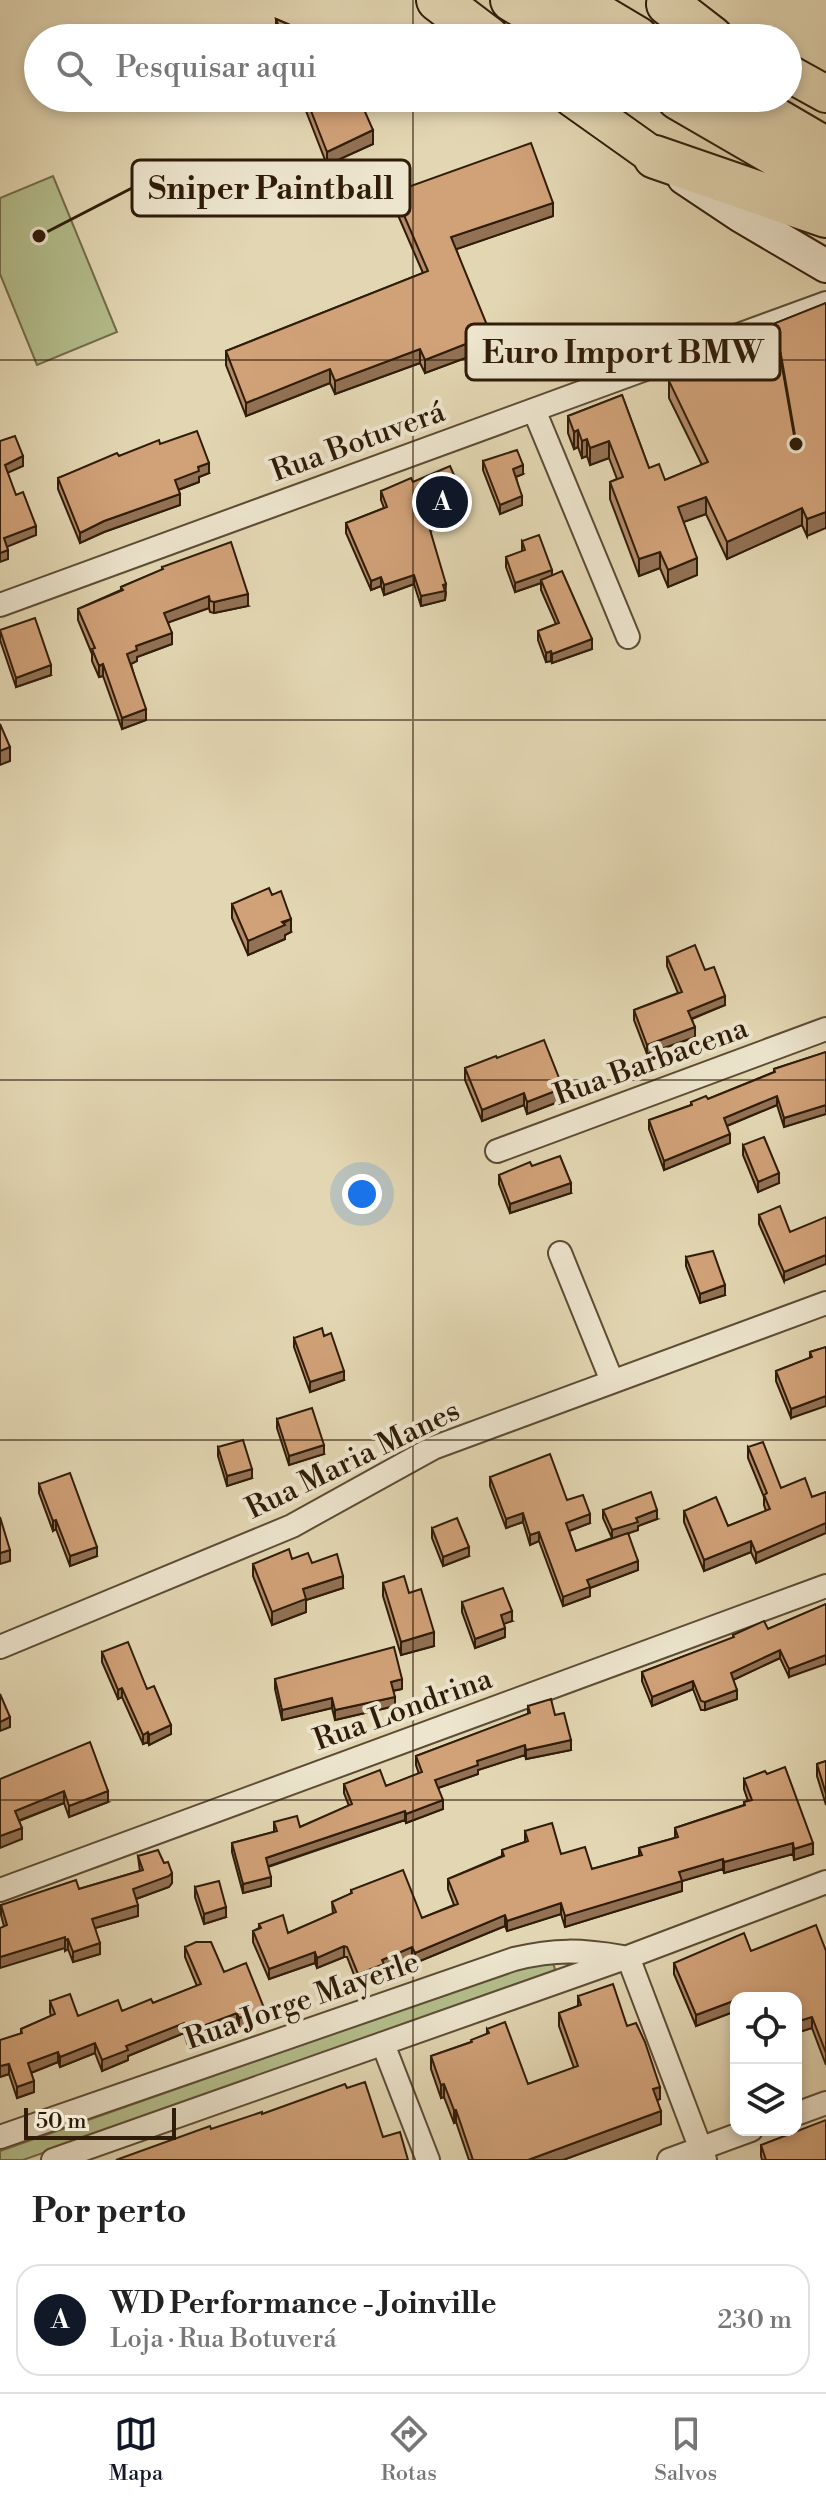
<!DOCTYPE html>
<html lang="pt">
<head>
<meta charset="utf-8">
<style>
	body { margin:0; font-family:"Libre Bodoni",serif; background:#f2f2f2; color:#222 }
	.controls { position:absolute; right:24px; bottom:24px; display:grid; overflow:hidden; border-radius:16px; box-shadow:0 4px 12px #0003 }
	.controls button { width:72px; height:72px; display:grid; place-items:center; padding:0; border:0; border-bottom:2px solid #e0e0e0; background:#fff; color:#222; font:40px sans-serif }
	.scale { position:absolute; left:24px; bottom:20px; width:152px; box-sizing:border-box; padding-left:8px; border:4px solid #2f1c09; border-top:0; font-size:22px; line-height:28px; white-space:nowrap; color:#2f1c09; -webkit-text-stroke:6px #ede5ce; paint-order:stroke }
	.you { position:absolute; left:362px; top:1194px; width:28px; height:28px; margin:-20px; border:6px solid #fff; border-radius:50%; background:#1a73e8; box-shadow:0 0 0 12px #1a73e833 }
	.badge { display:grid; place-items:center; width:52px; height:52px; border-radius:50%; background:#111827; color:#fff; font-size:26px; font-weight:700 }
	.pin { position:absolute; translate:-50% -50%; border:4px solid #fff; box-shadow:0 2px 8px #0006 }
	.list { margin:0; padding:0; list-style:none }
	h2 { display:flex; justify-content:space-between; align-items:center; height:104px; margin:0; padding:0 32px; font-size:34px }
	h2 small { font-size:26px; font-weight:400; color:#767676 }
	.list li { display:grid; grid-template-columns:52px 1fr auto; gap:24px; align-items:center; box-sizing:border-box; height:112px; margin:0 16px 16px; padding:0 16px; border:2px solid #e0e0e0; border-radius:24px }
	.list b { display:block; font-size:30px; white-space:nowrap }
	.list p { margin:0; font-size:26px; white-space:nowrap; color:#767676 }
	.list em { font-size:26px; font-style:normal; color:#767676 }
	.icon { flex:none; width:44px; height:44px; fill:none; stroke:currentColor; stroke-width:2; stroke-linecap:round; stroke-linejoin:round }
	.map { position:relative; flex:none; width:826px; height:2160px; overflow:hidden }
	.search { position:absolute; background:#fff; box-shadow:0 4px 12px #0003; left:24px; right:24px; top:24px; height:88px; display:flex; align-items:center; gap:20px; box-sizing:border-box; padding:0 28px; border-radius:44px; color:#767676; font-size:30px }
	.sheet { height:232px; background:#fff }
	nav { display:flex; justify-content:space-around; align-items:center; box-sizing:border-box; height:112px; border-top:2px solid #e0e0e0; background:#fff; font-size:22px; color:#767676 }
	nav a { display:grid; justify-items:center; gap:4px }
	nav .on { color:#111827 }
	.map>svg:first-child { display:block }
	.green { fill:#b4be8c; stroke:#726d4a; stroke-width:2 }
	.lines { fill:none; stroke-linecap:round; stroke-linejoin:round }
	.street-casing { stroke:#5c4b34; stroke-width:26 }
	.secondary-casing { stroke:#2f1c09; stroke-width:36 }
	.primary-casing { stroke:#2f1c09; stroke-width:40 }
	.highway-casing { stroke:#2f1c09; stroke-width:46 }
	.street { stroke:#ede5ce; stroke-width:22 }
	.secondary { stroke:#ede5ce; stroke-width:32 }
	.primary { stroke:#e3d7b3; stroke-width:36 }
	.highway { stroke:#e3d7b3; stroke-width:42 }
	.wall { fill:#b48a67; stroke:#2f1c09; stroke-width:2 }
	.shaded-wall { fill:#927154; stroke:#2f1c09; stroke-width:2 }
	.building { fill:#d1a178; stroke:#2f1c09; stroke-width:2 }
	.grid { fill:none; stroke:#2f1c09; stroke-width:2; stroke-opacity:0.55 }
	.labels { text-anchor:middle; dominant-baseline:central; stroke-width:8; stroke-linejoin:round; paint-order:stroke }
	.street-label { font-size:30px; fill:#2f1c09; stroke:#ede5ce }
	.leader { fill:none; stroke:#2f1c09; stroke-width:3 }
	.callout-dot { fill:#2f1c09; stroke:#ede5ce; stroke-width:3 }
	.callout { fill:#ede5ce; stroke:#2f1c09; stroke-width:3 }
	.callout-label { font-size:32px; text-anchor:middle; font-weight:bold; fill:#2f1c09 }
</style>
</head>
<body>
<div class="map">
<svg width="826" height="2160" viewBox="0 0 826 2160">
	<rect width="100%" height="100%" fill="#e3d7b3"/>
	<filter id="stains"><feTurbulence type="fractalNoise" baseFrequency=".0025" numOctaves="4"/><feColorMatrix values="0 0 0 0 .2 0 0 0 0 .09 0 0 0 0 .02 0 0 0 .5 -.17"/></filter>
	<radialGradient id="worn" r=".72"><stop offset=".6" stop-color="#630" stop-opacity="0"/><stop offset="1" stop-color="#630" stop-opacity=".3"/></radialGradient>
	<path class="green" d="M 53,176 L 117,332 L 37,365 L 0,274 L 0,198 Z
		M 546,1959 L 552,1960 L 555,1969 L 551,1974 L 23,2160 L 0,2160 L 0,2151 Z"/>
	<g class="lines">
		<defs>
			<path id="street" d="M 534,410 L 628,637
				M 0,605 L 826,303
				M 497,1151 L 826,1029
				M 560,1253 L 612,1381
				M 0,1647 L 292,1526 L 433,1448 L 826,1303
				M 0,1890 L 826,1586
				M 628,1957 L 705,2160
				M 383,2044 L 428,2160
				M 796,2114 L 826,2103
				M 0,2137 L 514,1959 C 556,1949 581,1950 623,1957
				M 53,2160 L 628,1957 L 826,1882
				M 669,2160 L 751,2130"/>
			<path id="secondary" d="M 684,178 L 741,216 L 826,266"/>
			<path id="primary" d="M 788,73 L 826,94
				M 572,98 L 655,157"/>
			<path id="highway" d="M 438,0 L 488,38
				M 512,0 L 576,38
				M 573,0 L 637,38
				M 668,4 L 712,38
				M 678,98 L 826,184
				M 739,98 L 826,149
				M 655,157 L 826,216"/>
		</defs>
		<use href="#street" class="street-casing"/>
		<use href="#secondary" class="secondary-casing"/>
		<use href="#primary" class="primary-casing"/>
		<use href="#highway" class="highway-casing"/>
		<use href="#street" class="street"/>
		<use href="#secondary" class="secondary"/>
		<use href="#primary" class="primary"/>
		<use href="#highway" class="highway"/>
	</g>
	<path class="wall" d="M 276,19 L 320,38 L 278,38 L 276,33 Z
		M 301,98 L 359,98 L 373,144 L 327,165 Z
		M 394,192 L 553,216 L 456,249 L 498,366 L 475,374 L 468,357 L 425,373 L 420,363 L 335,394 L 330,383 L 246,416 L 226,365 L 226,351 L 423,273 L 394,206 Z
		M 826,303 L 807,536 L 802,525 L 727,559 L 706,514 L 683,522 L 697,575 L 668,587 L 660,568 L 639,576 L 610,499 L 610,482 L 617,479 L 609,458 L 590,465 L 587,456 L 582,458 L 578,447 L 574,449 L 568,433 L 568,416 L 622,395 L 649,468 L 665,480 L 702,465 L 669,398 L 669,381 L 728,358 L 728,342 Z
		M 160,444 L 209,473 L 199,477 L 199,482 L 178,490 L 180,505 L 104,532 L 80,543 L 58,489 L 58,478 L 119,456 Z
		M 483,461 L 523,474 L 516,477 L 522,505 L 500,514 L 483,470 Z
		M 413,482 L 467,514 L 430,531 L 446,593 L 445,600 L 421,606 L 414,584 L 384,595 L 381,586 L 371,590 L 346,533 L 346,523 L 384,508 L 381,500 L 381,491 Z
		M 522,541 L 552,576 L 592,649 L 552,663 L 551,661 L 546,662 L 538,640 L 538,631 L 556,624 L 541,590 L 541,583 L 515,592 L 506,567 L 506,557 L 522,552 Z
		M 162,567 L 248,606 L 214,613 L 210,612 L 209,608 L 168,622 L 172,644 L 137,657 L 137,661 L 131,664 L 146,720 L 122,729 L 103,676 L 99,677 L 92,661 L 92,654 L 78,620 L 78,609 L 121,590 L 121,587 L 162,570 Z
		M 0,630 L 51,675 L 16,687 L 0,640 Z
		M 232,904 L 291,932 L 285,935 L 285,939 L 248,955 L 232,918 Z
		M 667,957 L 705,970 L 725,1005 L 692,1019 L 695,1037 L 647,1054 L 634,1020 L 634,1010 L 678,993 L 667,966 Z
		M 826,1052 L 826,1114 L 784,1127 L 777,1105 L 727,1126 L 730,1143 L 664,1170 L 649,1129 L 649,1120 L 691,1105 L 691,1102 L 708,1099 L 774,1072 L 774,1069 Z
		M 497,1058 L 563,1100 L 527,1114 L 524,1105 L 482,1121 L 465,1080 L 465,1068 Z
		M 743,1145 L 779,1183 L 758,1192 L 743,1155 Z
		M 532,1166 L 571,1193 L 510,1213 L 499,1184 L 499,1175 Z
		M 759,1215 L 790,1232 L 784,1281 L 759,1224 Z
		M 686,1257 L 725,1295 L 700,1303 L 686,1266 Z
		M 294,1338 L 344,1380 L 310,1392 L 294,1347 Z
		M 826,1347 L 791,1418 L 776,1381 L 776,1371 L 810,1358 L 810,1352 Z
		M 277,1419 L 324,1454 L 289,1465 L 277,1428 Z
		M 218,1447 L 252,1478 L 227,1486 L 218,1456 Z
		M 748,1447 L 781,1488 L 812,1497 L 826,1492 L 826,1533 L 756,1563 L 751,1552 L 704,1571 L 684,1522 L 684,1511 L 728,1526 L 766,1511 L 764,1505 L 764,1497 L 748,1458 Z
		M 490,1477 L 567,1500 L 590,1523 L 569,1531 L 576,1551 L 612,1538 L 603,1518 L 603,1510 L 657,1519 L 638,1526 L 638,1530 L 628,1533 L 638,1570 L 590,1588 L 590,1596 L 563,1606 L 539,1541 L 530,1545 L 523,1522 L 506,1528 L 490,1486 Z
		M 39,1484 L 97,1556 L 70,1566 L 56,1529 L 53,1531 L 39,1493 Z
		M 432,1528 L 469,1556 L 443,1566 L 432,1538 Z
		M 292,1559 L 312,1563 L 343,1588 L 306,1600 L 306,1612 L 272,1625 L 253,1576 L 253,1564 Z
		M 383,1583 L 409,1593 L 434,1646 L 401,1655 L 383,1596 Z
		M 462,1602 L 512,1621 L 504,1623 L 505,1637 L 475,1648 L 462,1612 Z
		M 826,1604 L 789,1677 L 780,1658 L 733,1680 L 737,1699 L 705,1710 L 701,1710 L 693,1689 L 652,1706 L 642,1681 L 642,1672 L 733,1638 L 733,1635 L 768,1629 Z
		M 102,1652 L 147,1689 L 171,1734 L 149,1745 L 148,1742 L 143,1744 L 122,1697 L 118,1699 L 102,1662 Z
		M 275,1679 L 402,1689 L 393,1691 L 395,1706 L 335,1720 L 332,1708 L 282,1720 L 275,1689 Z
		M 528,1706 L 555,1715 L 571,1750 L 526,1759 L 525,1755 L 478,1770 L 478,1774 L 438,1788 L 443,1809 L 406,1823 L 405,1820 L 268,1867 L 271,1886 L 243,1893 L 232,1852 L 232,1843 L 274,1832 L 274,1822 L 300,1827 L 349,1806 L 344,1793 L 344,1784 L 386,1786 L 419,1774 L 416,1765 L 416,1756 L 528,1714 Z
		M 826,1761 L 826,1805 L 817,1776 L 817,1764 Z
		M 0,1779 L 108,1802 L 69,1817 L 64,1803 L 19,1821 L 22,1839 Z
		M 744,1779 L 813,1854 L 794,1860 L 793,1854 L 724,1873 L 723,1869 L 682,1881 L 682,1891 L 565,1927 L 561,1914 L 507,1931 L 505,1926 L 415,1963 L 412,1958 L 384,1970 L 384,1974 L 358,1985 L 347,1957 L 344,1957 L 317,1968 L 315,1963 L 269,1979 L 253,1942 L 253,1931 L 259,1928 L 259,1924 L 288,1933 L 333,1914 L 332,1902 L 351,1894 L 351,1890 L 422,1918 L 454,1905 L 448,1889 L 448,1879 L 502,1856 L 502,1850 L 525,1842 L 525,1831 L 561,1854 L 592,1869 L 639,1856 L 639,1848 L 675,1838 L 675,1828 L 744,1805 L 744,1802 L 748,1801 L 744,1789 Z
		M 138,1856 L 172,1883 L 169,1887 L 136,1899 L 138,1916 L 95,1928 L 100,1954 L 73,1962 L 68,1949 L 65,1951 L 65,1948 L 4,1926 L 1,1915 L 1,1905 L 79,1889 L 140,1871 Z
		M 195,1887 L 226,1917 L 204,1924 L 195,1897 Z
		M 185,1947 L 224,1972 L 264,2018 L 239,2028 L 237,2023 L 187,2043 L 184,2033 L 128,2056 L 128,2060 L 102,2071 L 95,2053 L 60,2067 L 58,2062 L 31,2073 L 34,2092 L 17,2098 L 9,2074 L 0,2077 L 21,2034 L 21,2029 L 51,2016 L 50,2012 L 50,2001 L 78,2016 L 122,2011 L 153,2003 L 197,1986 L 185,1957 Z
		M 751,1951 L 826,1951 L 826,2065 L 812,2028 L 796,2033 L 796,1998 L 736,1998 L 736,2011 L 696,2026 L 674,1974 L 674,1963 Z
		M 578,1996 L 627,2026 L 660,2099 L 657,2100 L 661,2124 L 563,2160 L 469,2160 L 456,2122 L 454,2123 L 444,2097 L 441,2098 L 431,2069 L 431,2056 L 471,2042 L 487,2034 L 487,2029 L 528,2084 L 574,2068 L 559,2026 L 559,2013 L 578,2006 Z
		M 761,2145 L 826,2160 L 762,2160 L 761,2156 Z"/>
	<path class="shaded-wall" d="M 373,130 L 373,144 L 327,165 L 327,152 Z
		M 553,203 L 553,216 L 451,251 L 451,237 Z
		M 468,343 L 468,357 L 425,373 L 425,360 Z
		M 420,349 L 420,363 L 335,394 L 335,381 Z
		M 498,352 L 498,366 L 475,374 L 475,361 Z
		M 330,369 L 330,383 L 246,416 L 246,403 Z
		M 578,430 L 578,447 L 574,449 L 574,432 Z
		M 587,439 L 587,456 L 582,458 L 582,441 Z
		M 609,441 L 609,458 L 590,465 L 590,448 Z
		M 23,456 L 23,466 L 5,474 L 5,465 Z
		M 209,463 L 209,473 L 199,477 L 199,482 L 175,491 L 175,480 L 198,467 Z
		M 523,465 L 523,474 L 513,478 L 513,469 Z
		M 180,494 L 180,505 L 104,532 L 80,543 L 80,533 L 104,521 Z
		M 522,496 L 522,505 L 500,514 L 500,505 Z
		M 706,497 L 706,514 L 678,524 L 678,507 Z
		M 467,505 L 467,514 L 428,532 L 428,523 Z
		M 802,508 L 802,525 L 727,559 L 727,542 Z
		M 826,512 L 826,528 L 807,536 L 807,519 Z
		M 36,526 L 36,535 L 4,548 L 4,538 Z
		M 8,550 L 8,559 L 0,562 L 0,553 Z
		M 660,552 L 660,568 L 639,576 L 639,559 Z
		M 697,558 L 697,575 L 668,587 L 668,570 Z
		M 552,570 L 552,579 L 541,580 L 541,583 L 515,592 L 515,583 Z
		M 414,575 L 414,584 L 384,595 L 384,585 Z
		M 381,577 L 381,586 L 371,590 L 371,581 Z
		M 446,584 L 445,600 L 421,606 L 421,596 Z
		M 248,594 L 248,606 L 214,613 L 214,602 Z
		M 209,596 L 209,608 L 164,624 L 164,613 Z
		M 172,633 L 172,644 L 137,657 L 137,661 L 127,666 L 127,654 L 136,646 Z
		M 592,639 L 592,649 L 552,663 L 552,654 Z
		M 551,651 L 551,661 L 546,662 L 546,653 Z
		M 103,664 L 103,676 L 99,677 L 99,666 Z
		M 51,665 L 51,675 L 16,687 L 16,678 Z
		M 146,709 L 146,720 L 122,729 L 122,718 Z
		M 10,747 L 10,761 L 0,765 L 0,751 Z
		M 291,919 L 291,932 L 285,935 L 285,939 L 248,955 L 248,941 Z
		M 725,996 L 725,1005 L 688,1020 L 688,1011 Z
		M 695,1027 L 695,1037 L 647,1054 L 647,1045 Z
		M 563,1088 L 563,1100 L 527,1114 L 527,1102 Z
		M 524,1093 L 524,1105 L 482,1121 L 482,1110 Z
		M 777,1096 L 777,1105 L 724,1127 L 724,1118 Z
		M 826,1105 L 826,1114 L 784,1127 L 784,1118 Z
		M 730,1134 L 730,1143 L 664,1170 L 664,1161 Z
		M 779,1173 L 779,1183 L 758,1192 L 758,1182 Z
		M 571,1183 L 571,1193 L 510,1213 L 510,1204 Z
		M 826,1255 L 826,1264 L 784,1281 L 784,1272 Z
		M 725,1285 L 725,1295 L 700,1303 L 700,1294 Z
		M 344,1371 L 344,1380 L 310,1392 L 310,1382 Z
		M 826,1396 L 826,1406 L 791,1418 L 791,1409 Z
		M 324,1445 L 324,1454 L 289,1465 L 289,1456 Z
		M 252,1469 L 252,1478 L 227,1486 L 227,1476 Z
		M 657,1510 L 657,1519 L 638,1526 L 638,1530 L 612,1539 L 612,1530 L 636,1518 Z
		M 523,1513 L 523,1522 L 506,1528 L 506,1519 Z
		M 590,1514 L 590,1523 L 566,1532 L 566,1523 Z
		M 56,1520 L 56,1529 L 53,1531 L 53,1521 Z
		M 826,1522 L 826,1533 L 756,1563 L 756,1553 Z
		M 539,1532 L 539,1541 L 530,1545 L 530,1535 Z
		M 751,1541 L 751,1552 L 704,1571 L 704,1560 Z
		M 97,1547 L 97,1556 L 70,1566 L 70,1556 Z
		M 469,1547 L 469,1556 L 443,1566 L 443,1557 Z
		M 10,1550 L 10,1561 L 0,1564 L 0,1553 Z
		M 638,1561 L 638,1570 L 590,1588 L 590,1596 L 563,1606 L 563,1597 L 587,1580 Z
		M 343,1576 L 343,1588 L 306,1600 L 306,1612 L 272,1625 L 272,1612 L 303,1589 Z
		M 512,1611 L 512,1621 L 501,1625 L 501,1615 Z
		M 505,1628 L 505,1637 L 475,1648 L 475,1639 Z
		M 434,1632 L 434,1646 L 401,1655 L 401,1642 Z
		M 780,1650 L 780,1658 L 731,1681 L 731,1673 Z
		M 826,1655 L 826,1664 L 789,1677 L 789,1669 Z
		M 402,1679 L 402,1689 L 391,1691 L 391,1682 Z
		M 693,1681 L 693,1689 L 652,1706 L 652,1697 Z
		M 122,1688 L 122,1697 L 118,1699 L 118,1690 Z
		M 737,1690 L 737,1699 L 705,1710 L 705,1702 Z
		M 395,1697 L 395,1706 L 335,1720 L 335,1710 Z
		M 332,1698 L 332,1708 L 282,1720 L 282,1710 Z
		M 10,1717 L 10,1727 L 0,1731 L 0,1722 Z
		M 171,1725 L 171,1734 L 149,1745 L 149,1735 Z
		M 148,1732 L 148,1742 L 143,1744 L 143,1735 Z
		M 571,1740 L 571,1750 L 526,1759 L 526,1750 Z
		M 525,1745 L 525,1755 L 478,1770 L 478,1774 L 435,1789 L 435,1780 L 477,1761 Z
		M 64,1791 L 64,1803 L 15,1822 L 15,1811 Z
		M 108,1791 L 108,1802 L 69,1817 L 69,1806 Z
		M 443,1800 L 443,1809 L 406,1823 L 406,1814 Z
		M 405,1811 L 405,1820 L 266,1867 L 266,1858 Z
		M 22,1828 L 22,1839 L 0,1848 L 0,1836 Z
		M 793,1843 L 793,1854 L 724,1873 L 724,1862 Z
		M 813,1843 L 813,1854 L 794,1860 L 794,1849 Z
		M 723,1859 L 723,1869 L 682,1881 L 682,1891 L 565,1927 L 565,1916 L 679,1872 Z
		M 172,1873 L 172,1883 L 169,1887 L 133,1900 L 133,1889 Z
		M 271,1877 L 271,1886 L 243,1893 L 243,1884 Z
		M 561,1903 L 561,1914 L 507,1931 L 507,1921 Z
		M 138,1905 L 138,1916 L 92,1929 L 92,1919 Z
		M 226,1907 L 226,1917 L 204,1924 L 204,1914 Z
		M 505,1915 L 505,1926 L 415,1963 L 415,1953 Z
		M 65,1937 L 65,1948 L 0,1968 L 0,1957 Z
		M 68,1939 L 68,1949 L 65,1951 L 65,1940 Z
		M 100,1943 L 100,1954 L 73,1962 L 73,1952 Z
		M 344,1946 L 344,1957 L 317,1968 L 317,1958 Z
		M 412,1947 L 412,1958 L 384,1970 L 384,1974 L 358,1985 L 358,1974 L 382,1960 Z
		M 315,1952 L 315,1963 L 269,1979 L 269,1969 Z
		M 736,2000 L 736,2011 L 696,2026 L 696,2015 Z
		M 264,2008 L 264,2018 L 239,2028 L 239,2018 Z
		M 237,2013 L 237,2023 L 187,2043 L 187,2032 Z
		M 812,2017 L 812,2028 L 796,2033 L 796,2022 Z
		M 184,2023 L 184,2033 L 128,2056 L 128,2060 L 102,2071 L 102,2060 L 126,2046 Z
		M 95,2043 L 95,2053 L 60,2067 L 60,2057 Z
		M 58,2052 L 58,2062 L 28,2074 L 28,2063 Z
		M 9,2064 L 9,2074 L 0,2077 L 0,2066 Z
		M 34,2081 L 34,2092 L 17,2098 L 17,2087 Z
		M 444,2084 L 444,2097 L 441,2098 L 441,2085 Z
		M 660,2087 L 660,2099 L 653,2102 L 653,2089 Z
		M 454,2110 L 456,2110 L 456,2122 L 454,2123 Z
		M 661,2111 L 661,2124 L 563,2160 L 528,2160 Z"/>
	<path class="building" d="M 276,19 L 320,38 L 283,38 Z
		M 306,98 L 359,98 L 373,130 L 327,152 Z
		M 531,143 L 553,203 L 451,237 L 498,352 L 475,361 L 468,343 L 425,360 L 420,349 L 335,381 L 330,369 L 246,403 L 226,351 L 428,271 L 394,192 Z
		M 826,303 L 826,512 L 807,519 L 802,508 L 727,542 L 706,497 L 678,507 L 697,558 L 668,570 L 660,552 L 639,559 L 610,482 L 623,477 L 609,441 L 590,448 L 587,439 L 582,441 L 578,430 L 574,432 L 568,416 L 622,395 L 649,468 L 659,464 L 665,480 L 708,462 L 669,381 L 679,375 L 681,370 L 703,360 L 735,357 L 728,342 Z
		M 197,431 L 209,463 L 198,467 L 199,471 L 175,480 L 180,494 L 104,521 L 80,533 L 58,478 L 117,453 L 119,456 L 159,440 L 160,444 Z
		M 15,436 L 23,456 L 5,465 L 16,495 L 23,492 L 36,526 L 4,538 L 8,550 L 0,553 L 0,441 Z
		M 517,450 L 523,465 L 513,469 L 522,496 L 500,505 L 483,461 Z
		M 450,466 L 467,505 L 428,523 L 446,584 L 443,585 L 445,591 L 421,596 L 414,575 L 384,585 L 381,577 L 371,581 L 346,523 L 387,507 L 381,491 L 411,478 L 413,482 Z
		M 539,535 L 552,570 L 515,583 L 506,557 L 525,550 L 522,541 Z
		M 231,542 L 248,594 L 214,602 L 210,601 L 209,596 L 164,613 L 172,633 L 136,646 L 137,650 L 127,654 L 146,709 L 122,718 L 103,664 L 99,666 L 92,649 L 95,648 L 78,609 L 123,590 L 121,587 L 163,569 L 162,567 Z
		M 562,571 L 592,639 L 552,654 L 551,651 L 546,653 L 538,631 L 559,623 L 541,580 Z
		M 35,618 L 51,665 L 16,678 L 0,630 Z
		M 0,724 L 10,747 L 0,751 Z
		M 269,888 L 272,895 L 281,891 L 291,919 L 282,922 L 285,925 L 248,941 L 232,904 Z
		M 695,945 L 705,970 L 714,967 L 725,996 L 688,1011 L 695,1027 L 647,1045 L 634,1010 L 682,992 L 667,957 Z
		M 544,1040 L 563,1088 L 527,1102 L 524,1093 L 482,1110 L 465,1068 L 496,1056 L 497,1058 Z
		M 826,1052 L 826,1105 L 784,1118 L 777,1096 L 724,1118 L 730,1134 L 664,1161 L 649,1120 L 692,1105 L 691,1102 L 706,1096 L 708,1099 L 775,1072 L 774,1069 Z
		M 764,1137 L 779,1173 L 758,1182 L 743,1145 Z
		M 560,1156 L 571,1183 L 510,1204 L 499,1175 L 530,1162 L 532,1166 Z
		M 780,1206 L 790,1232 L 826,1217 L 826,1255 L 784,1272 L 759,1215 Z
		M 713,1251 L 725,1285 L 700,1294 L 686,1257 Z
		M 322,1328 L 324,1336 L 331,1333 L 344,1371 L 310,1382 L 294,1338 Z
		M 826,1347 L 826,1396 L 791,1409 L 776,1371 L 812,1357 L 810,1352 Z
		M 312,1408 L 324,1445 L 289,1456 L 277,1419 Z
		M 243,1440 L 252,1469 L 227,1476 L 218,1447 Z
		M 763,1442 L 781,1488 L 805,1478 L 812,1497 L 826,1492 L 826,1523 L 756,1553 L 751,1541 L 704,1560 L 684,1511 L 716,1497 L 728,1526 L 770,1509 L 764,1495 L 767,1493 L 748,1447 Z
		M 550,1454 L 567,1500 L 583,1495 L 590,1514 L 566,1523 L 576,1551 L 628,1533 L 638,1561 L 587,1580 L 590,1587 L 563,1597 L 539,1532 L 530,1535 L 523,1513 L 506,1519 L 490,1477 Z
		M 70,1473 L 97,1547 L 70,1556 L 56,1520 L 53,1521 L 39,1484 Z
		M 651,1492 L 657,1510 L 636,1518 L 638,1522 L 612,1530 L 603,1510 Z
		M 0,1517 L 10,1550 L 0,1553 Z
		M 457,1518 L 469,1547 L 443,1557 L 432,1528 Z
		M 289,1549 L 292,1559 L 308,1553 L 312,1563 L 337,1554 L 343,1576 L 303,1589 L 306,1599 L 272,1612 L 253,1564 Z
		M 404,1576 L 409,1593 L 421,1589 L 434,1632 L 401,1642 L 383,1583 Z
		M 503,1588 L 512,1611 L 501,1615 L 505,1628 L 475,1639 L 462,1602 Z
		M 826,1604 L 826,1655 L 789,1669 L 780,1650 L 731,1673 L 737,1690 L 705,1702 L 701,1701 L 693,1681 L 652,1697 L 642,1672 L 734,1637 L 733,1635 L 764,1621 L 768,1629 Z
		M 128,1642 L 147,1689 L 154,1686 L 171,1725 L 149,1735 L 148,1732 L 143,1735 L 122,1688 L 118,1690 L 102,1652 Z
		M 394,1647 L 402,1679 L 391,1682 L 395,1697 L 335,1710 L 332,1698 L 282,1710 L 275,1679 Z
		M 0,1694 L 10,1717 L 0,1722 Z
		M 551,1699 L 555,1715 L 564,1713 L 571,1740 L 526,1750 L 525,1745 L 477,1761 L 478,1765 L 435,1780 L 443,1800 L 406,1814 L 405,1811 L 266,1858 L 271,1877 L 243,1884 L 232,1843 L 277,1831 L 274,1822 L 297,1816 L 300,1827 L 352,1804 L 344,1784 L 380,1770 L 386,1786 L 422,1772 L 416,1756 L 530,1713 L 528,1706 Z
		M 90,1742 L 108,1791 L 69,1806 L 64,1791 L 15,1811 L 22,1828 L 0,1836 L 0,1779 Z
		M 826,1761 L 826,1794 L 817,1764 Z
		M 785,1767 L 813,1843 L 794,1849 L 793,1843 L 724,1862 L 723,1859 L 679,1872 L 682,1881 L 565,1916 L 561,1903 L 507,1921 L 505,1915 L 415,1953 L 412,1947 L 382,1960 L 384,1964 L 358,1974 L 347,1947 L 344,1946 L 317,1958 L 315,1952 L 269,1969 L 253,1931 L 261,1928 L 259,1924 L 283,1915 L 288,1933 L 336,1912 L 332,1902 L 352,1893 L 351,1890 L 403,1870 L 422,1918 L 458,1904 L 448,1879 L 504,1856 L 502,1850 L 528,1841 L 525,1831 L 552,1823 L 561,1854 L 585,1847 L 592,1869 L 642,1855 L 639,1848 L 678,1837 L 675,1828 L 745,1805 L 744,1802 L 752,1800 L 744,1779 L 765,1771 L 767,1774 Z
		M 158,1850 L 164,1863 L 168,1862 L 172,1873 L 169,1876 L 133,1889 L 138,1905 L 92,1919 L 100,1943 L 73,1952 L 68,1939 L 65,1940 L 65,1937 L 0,1957 L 0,1928 L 7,1925 L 1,1905 L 76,1880 L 79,1889 L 143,1870 L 138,1856 Z
		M 219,1881 L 226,1907 L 204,1914 L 195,1887 Z
		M 816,1925 L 826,1951 L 826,2053 L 812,2017 L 796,2022 L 796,1998 L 751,1998 L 750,1995 L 741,1998 L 736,1998 L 736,2000 L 696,2015 L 674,1963 L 744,1933 L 751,1951 Z
		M 196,1942 L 211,1942 L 224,1972 L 246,1963 L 264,2008 L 239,2018 L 237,2013 L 187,2032 L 184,2023 L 126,2046 L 128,2050 L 102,2060 L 95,2043 L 60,2057 L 58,2052 L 28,2063 L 34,2081 L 17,2087 L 9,2064 L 0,2066 L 0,2040 L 22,2033 L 21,2029 L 55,2014 L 50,2001 L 70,1994 L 78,2016 L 118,2000 L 122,2011 L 151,1999 L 153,2003 L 201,1984 L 185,1947 Z
		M 613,1984 L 627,2026 L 636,2023 L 645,2042 L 660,2087 L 653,2089 L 661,2111 L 528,2160 L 473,2160 L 456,2110 L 454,2110 L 444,2084 L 441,2085 L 431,2056 L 472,2042 L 471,2040 L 489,2033 L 487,2029 L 505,2022 L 528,2084 L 578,2066 L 559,2013 L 581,2005 L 578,1996 Z
		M 365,2082 L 383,2137 L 400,2132 L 408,2160 L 116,2160 L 210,2126 L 211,2129 L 262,2112 L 262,2114 L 345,2084 L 347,2088 Z
		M 826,2120 L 826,2160 L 766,2160 L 761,2145 Z"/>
	<path class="grid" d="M 413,0 L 413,38M 413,98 L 413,2160M 0,360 L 826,360M 0,720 L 826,720M 0,1080 L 826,1080M 0,1440 L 826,1440M 0,1800 L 826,1800"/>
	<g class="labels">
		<g class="street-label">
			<text transform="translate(358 442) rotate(-20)">Rua Botuverá</text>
			<text transform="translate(651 1062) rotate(-20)">Rua Barbacena</text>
			<text transform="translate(353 1460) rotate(-26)">Rua Maria Manes</text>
			<text transform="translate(403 1710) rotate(-20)">Rua Londrina</text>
			<text transform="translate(302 2001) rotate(-19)">Rua Jorge Mayerle</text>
		</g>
	</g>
	<path class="leader" d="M39 236L132 188M796 444L780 352"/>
	<g class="callout-dot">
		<circle cx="39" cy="236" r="8"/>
		<circle cx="796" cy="444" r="8"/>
	</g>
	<g class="callout">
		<rect x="132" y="160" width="278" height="56" rx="8"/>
		<rect x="466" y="324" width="314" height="56" rx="8"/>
	</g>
	<g class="callout-label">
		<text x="271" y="199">Sniper Paintball</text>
		<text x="623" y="363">Euro Import BMW</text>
	</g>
	<rect width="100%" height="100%" filter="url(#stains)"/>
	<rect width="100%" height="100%" fill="url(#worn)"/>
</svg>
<div class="controls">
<button><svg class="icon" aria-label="locate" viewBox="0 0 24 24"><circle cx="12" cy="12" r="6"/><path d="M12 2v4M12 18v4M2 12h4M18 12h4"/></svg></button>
<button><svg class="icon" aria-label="layers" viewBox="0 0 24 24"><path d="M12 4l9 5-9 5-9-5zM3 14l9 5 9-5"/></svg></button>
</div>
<div class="scale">50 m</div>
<div class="you"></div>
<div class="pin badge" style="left:442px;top:502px">A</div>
<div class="search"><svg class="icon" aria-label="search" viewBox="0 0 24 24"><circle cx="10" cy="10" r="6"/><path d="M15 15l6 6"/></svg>Pesquisar aqui</div>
</div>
<section class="sheet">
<h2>Por perto<small></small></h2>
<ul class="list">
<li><span class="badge">A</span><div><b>WD Performance - Joinville</b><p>Loja · Rua Botuverá</p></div><em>230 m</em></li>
</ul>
</section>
<nav>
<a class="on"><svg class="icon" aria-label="map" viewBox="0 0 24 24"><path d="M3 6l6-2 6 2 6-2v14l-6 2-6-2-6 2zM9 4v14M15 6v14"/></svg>Mapa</a>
<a><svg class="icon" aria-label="directions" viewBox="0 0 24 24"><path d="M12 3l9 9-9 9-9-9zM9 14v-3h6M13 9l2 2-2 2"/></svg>Rotas</a>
<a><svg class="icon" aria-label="saved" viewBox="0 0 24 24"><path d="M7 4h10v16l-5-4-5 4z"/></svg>Salvos</a>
</nav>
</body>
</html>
